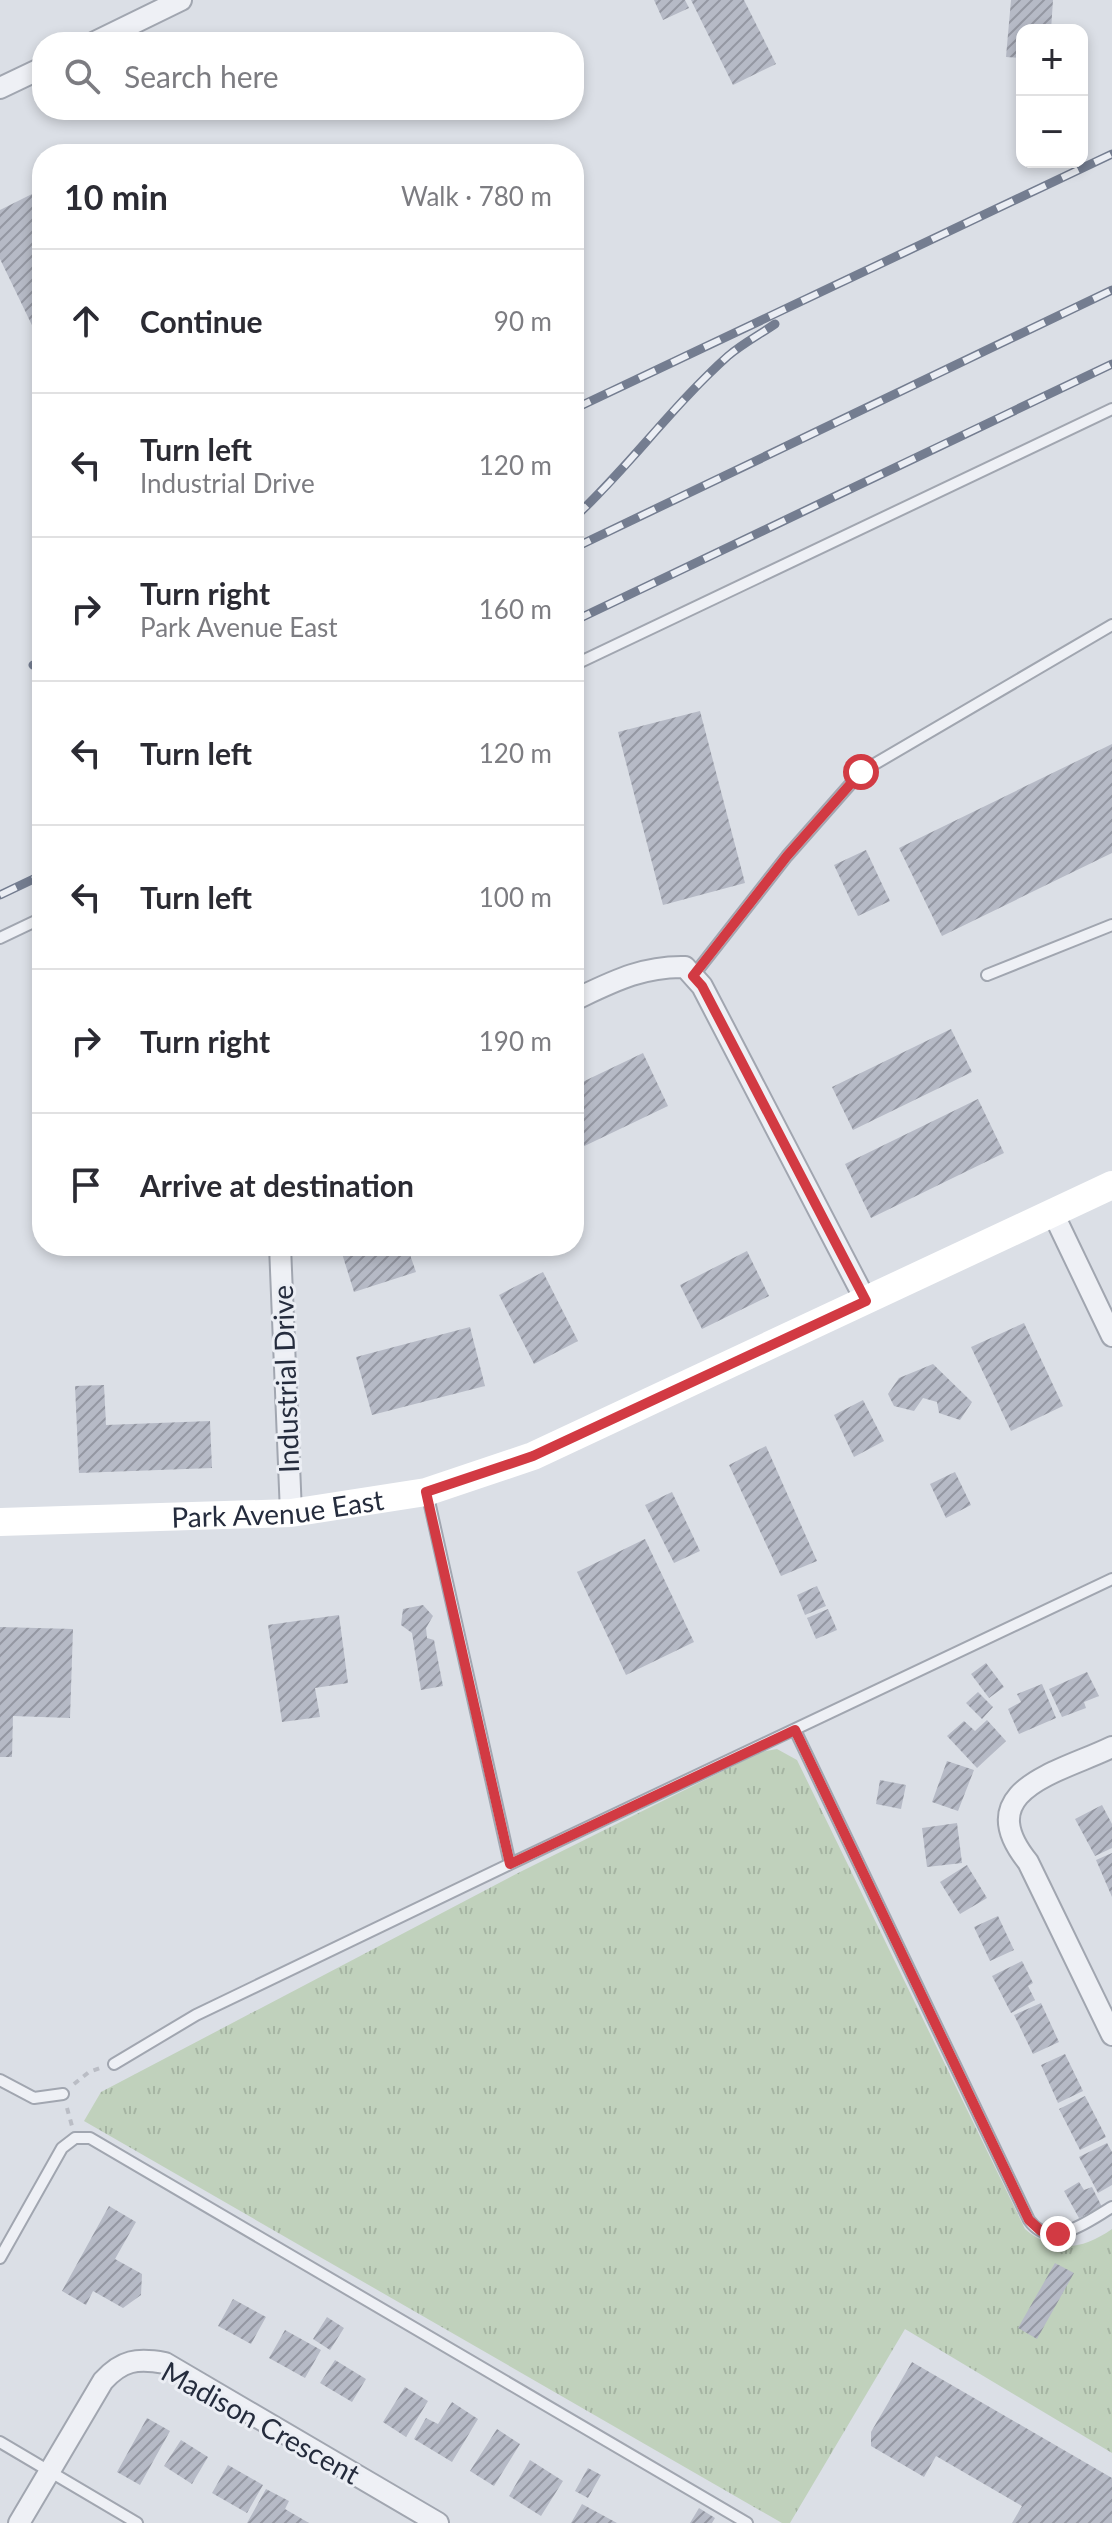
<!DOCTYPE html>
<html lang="en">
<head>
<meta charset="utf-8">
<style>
	body { margin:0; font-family:Lato,sans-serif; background:#f2f2f3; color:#2b2b33 }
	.controls { position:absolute; right:24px; top:24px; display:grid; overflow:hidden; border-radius:16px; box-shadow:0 4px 12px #0003 }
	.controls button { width:72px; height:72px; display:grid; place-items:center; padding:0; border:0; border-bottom:2px solid #e1e1e2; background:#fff; color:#2b2b33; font:40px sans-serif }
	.stop { position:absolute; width:24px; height:24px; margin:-18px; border:6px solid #d23a43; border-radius:50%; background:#fff }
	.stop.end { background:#d23a43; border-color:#fff; box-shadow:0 2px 8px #0008 }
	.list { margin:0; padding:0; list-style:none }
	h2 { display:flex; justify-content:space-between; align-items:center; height:104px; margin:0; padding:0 32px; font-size:34px }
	h2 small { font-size:26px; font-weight:400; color:#7c7c81 }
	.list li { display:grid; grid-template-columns:52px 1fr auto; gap:24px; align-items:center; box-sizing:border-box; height:144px; padding:0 32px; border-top:2px solid #e1e1e2 }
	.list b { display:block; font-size:30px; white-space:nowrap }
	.list p { margin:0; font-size:26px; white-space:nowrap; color:#7c7c81 }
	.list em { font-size:26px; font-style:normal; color:#7c7c81 }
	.icon { flex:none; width:44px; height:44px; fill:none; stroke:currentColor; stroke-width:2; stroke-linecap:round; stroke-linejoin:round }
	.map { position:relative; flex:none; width:1112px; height:2523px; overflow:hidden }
	.search { position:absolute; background:#fff; box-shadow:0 4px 12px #0003; left:32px; top:32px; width:552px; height:88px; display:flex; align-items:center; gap:20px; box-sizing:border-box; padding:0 28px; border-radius:32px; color:#7c7c81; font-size:30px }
	.panel { position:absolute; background:#fff; box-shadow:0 4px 12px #0003; left:32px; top:144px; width:552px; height:1112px; border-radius:32px }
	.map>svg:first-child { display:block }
	.park { fill:url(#park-tufts) }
	.building { fill:url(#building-hatch) }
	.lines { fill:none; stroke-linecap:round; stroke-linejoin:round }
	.lane-casing { stroke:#a1a6b0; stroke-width:14 }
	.street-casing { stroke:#a1a6b0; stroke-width:24 }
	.path { stroke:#babdc5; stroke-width:4; stroke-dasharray:6 6; stroke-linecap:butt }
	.lane { stroke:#eef0f5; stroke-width:10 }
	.street { stroke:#eef0f5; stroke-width:20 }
	.secondary { stroke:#fff; stroke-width:28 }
	.rail-casing { stroke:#747d90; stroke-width:9 }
	.rail { stroke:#ebeef4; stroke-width:6; stroke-dasharray:18; stroke-linecap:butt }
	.route { stroke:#d23a43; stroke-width:10 }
	.labels { text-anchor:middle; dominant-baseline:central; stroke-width:6; stroke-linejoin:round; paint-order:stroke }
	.street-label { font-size:28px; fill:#252c3d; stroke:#ebeef4 }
</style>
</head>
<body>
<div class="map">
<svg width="1112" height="2523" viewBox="0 0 1112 2523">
	<defs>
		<pattern id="park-tufts" width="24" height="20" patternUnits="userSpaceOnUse" patternTransform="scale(2)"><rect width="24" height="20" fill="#c0d1bc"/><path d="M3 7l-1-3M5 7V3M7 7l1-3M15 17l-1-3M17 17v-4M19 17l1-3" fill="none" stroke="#a5b4a2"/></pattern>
		<pattern id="building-hatch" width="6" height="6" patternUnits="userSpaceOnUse" patternTransform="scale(2)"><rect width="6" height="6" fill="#b6bac6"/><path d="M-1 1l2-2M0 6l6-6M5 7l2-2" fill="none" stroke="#9497a2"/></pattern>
	</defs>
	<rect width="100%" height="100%" fill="#dbdfe6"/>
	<path class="park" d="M 777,1749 L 797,1760 L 1025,2229 C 1054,2254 1082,2250 1112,2229 L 1112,2453 L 905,2329 L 790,2523 L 782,2523 L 84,2121 L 101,2092 L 520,1872 L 761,1752 Z"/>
	<path class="building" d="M 654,0 L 685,0 L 689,8 L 663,20 Z
		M 691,0 L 744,0 L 776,64 L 733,85 Z
		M 1011,0 L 1053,0 L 1051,30 L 1022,30 L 1022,58 L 1006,57 Z
		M 42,189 L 42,346 L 0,259 L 0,210 Z
		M 700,711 L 745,883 L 663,905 L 618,732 Z
		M 1112,744 L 1112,853 L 942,936 L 899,848 Z
		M 866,850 L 890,901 L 858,916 L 834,865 Z
		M 951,1029 L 972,1072 L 853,1130 L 832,1087 Z
		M 643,1053 L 668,1106 L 574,1151 L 574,1086 Z
		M 978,1099 L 1004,1153 L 871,1218 L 845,1164 Z
		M 407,1246 L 416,1272 L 354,1292 L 340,1247 Z
		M 747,1251 L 769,1296 L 702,1329 L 680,1285 Z
		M 543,1272 L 578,1341 L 534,1364 L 499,1295 Z
		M 1024,1323 L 1063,1406 L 1011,1431 L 971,1347 Z
		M 470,1327 L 485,1386 L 372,1415 L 356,1357 Z
		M 933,1364 L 972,1402 L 960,1420 L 939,1413 L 937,1402 L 923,1398 L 914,1411 L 894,1406 L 888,1394 L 899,1378 Z
		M 104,1385 L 106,1425 L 210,1421 L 212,1468 L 79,1473 L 75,1386 Z
		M 863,1400 L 884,1441 L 854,1457 L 834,1415 Z
		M 766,1446 L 817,1561 L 781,1576 L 729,1465 Z
		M 955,1472 L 971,1505 L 946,1518 L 930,1484 Z
		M 672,1492 L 700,1551 L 674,1563 L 645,1505 Z
		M 645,1539 L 694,1642 L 626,1675 L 577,1572 Z
		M 817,1586 L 826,1606 L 805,1615 L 797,1595 Z
		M 423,1605 L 433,1616 L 426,1628 L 427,1638 L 434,1640 L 443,1686 L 421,1690 L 412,1633 L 401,1625 L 403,1609 Z
		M 828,1609 L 837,1630 L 816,1639 L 807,1618 Z
		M 339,1615 L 348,1683 L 315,1688 L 320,1717 L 282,1722 L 268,1625 Z
		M 0,1627 L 73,1629 L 70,1718 L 13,1716 L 12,1757 L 0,1757 Z
		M 986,1663 L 1004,1687 L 989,1698 L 971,1674 Z
		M 1087,1672 L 1099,1696 L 1084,1702 L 1086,1708 L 1062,1717 L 1049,1689 Z
		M 1042,1684 L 1056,1718 L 1019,1734 L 1008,1709 L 1021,1702 L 1017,1694 Z
		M 978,1692 L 993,1707 L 982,1719 L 966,1703 Z
		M 987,1720 L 1006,1741 L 977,1768 L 947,1736 L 964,1721 L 975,1731 Z
		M 947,1761 L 974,1770 L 958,1811 L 932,1802 Z
		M 880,1780 L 906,1785 L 901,1809 L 876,1804 Z
		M 1102,1805 L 1112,1824 L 1112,1848 L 1095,1856 L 1075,1819 Z
		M 957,1823 L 962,1863 L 927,1867 L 922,1828 Z
		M 1112,1853 L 1112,1897 L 1096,1860 Z
		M 967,1865 L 987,1898 L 960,1914 L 940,1882 Z
		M 998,1916 L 1014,1950 L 990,1961 L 974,1927 Z
		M 1022,1961 L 1033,1983 L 1028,1986 L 1035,2000 L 1011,2013 L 992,1976 Z
		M 1041,2003 L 1059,2042 L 1033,2054 L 1014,2015 Z
		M 1065,2054 L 1083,2091 L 1058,2103 L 1041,2065 Z
		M 1085,2096 L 1106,2137 L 1080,2150 L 1059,2109 Z
		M 1107,2143 L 1112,2152 L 1112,2185 L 1098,2193 L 1079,2157 Z
		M 1079,2182 L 1084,2190 L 1092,2187 L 1102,2207 L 1079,2218 L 1064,2191 Z
		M 109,2206 L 136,2222 L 115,2259 L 142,2274 L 141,2295 L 123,2308 L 93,2291 L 86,2305 L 62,2291 Z
		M 1055,2263 L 1074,2273 L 1037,2339 L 1018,2328 Z
		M 233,2299 L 266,2317 L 251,2344 L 218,2326 Z
		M 327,2317 L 344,2328 L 330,2350 L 313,2339 Z
		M 285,2330 L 321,2350 L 305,2378 L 269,2358 Z
		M 335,2360 L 366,2379 L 352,2402 L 320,2383 Z
		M 912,2362 L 1112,2478 L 1112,2523 L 1012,2523 L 1022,2506 L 936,2456 L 924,2477 L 871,2446 L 871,2432 Z
		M 405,2387 L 428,2401 L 406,2437 L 383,2422 Z
		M 452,2402 L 478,2419 L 452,2462 L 414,2439 L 426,2418 L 438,2424 Z
		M 147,2418 L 170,2431 L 140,2485 L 117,2472 Z
		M 497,2429 L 520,2444 L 494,2486 L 470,2471 Z
		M 181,2440 L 208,2457 L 192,2484 L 164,2466 Z
		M 530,2460 L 563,2481 L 541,2516 L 509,2496 Z
		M 228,2465 L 263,2485 L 247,2513 L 212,2493 Z
		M 588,2468 L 601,2475 L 588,2498 L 575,2491 Z
		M 266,2489 L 289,2501 L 285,2509 L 309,2523 L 247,2523 Z
		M 582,2504 L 617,2523 L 571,2523 Z
		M 699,2508 L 715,2518 L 712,2523 L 690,2523 Z"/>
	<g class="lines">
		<defs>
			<path id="lane" d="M 574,665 L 1112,409
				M 0,938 L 42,918
				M 987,975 L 1112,925
				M 693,976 L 787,856 L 861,772 L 1112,625
				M 427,1492 L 510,1864 L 1112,1579
				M 795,1730 L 1029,2220 C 1051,2251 1088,2221 1112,2207
				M 114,2064 L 196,2015 L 510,1864
				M 0,2080 L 34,2098 L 63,2094
				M 0,2258 L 62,2148 L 75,2138 L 90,2138 L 747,2523
				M 0,2442 L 137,2523"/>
			<path id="street" d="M 95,42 L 181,0
				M 0,88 L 42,68
				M 574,1000 C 612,982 642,966 685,967 L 702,986 L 866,1301
				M 1053,1213 L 1112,1336
				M 280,1246 L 291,1513
				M 1112,1747 C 1061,1772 969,1789 1028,1862 L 1112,2035
				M 19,2523 L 103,2381 C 122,2360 137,2358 165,2363 L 438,2523"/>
		</defs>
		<use href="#lane" class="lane-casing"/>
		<use href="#street" class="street-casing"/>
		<path class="path" d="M 74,2084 L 89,2072 L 100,2068
			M 67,2108 L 72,2126"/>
		<use href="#lane" class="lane"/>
		<use href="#street" class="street"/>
		<path class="secondary" id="s1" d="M 0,1522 L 291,1513 L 426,1492 L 533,1456 L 1112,1185"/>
		<defs>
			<path id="rail" d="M 574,409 L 1112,154
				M 574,518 C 629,467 672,406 728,356 C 742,344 759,335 775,324
				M 574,548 L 1112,290
				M 574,621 L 1112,364
				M 33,665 L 42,661
				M 0,895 L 42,875"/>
		</defs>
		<use href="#rail" class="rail-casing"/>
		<use href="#rail" class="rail"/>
	</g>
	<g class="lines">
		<path class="route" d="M 861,772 L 787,856 L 693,976 L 702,986 L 866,1301 L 533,1456 L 426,1492 L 510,1864 L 795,1730 L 1029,2220 L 1041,2231 L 1058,2234"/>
	</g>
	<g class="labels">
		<g class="street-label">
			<text transform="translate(285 1379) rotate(-92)">Industrial Drive</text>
			<text stroke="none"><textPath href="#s1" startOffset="278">Park Avenue East</textPath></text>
			<text transform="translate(261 2422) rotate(29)">Madison Crescent</text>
		</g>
	</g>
</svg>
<div class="controls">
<button>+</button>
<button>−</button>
</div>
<div class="stop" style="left:861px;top:772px"></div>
<div class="stop end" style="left:1058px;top:2234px"></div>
<div class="search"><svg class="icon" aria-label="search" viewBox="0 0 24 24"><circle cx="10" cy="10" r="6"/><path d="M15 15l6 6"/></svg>Search here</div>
<section class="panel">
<h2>10 min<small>Walk · 780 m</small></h2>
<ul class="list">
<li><svg class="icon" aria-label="ahead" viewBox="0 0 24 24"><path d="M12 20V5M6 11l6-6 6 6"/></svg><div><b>Continue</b></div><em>90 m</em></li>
<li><svg class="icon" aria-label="left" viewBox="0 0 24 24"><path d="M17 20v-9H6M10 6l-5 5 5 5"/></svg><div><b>Turn left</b><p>Industrial Drive</p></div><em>120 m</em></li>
<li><svg class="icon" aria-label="right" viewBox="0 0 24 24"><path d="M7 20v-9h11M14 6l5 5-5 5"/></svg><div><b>Turn right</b><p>Park Avenue East</p></div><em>160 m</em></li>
<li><svg class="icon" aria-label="left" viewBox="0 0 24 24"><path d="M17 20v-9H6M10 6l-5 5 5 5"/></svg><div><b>Turn left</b></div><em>120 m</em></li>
<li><svg class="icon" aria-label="left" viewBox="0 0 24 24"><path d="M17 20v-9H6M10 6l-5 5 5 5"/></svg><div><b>Turn left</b></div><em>100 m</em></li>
<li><svg class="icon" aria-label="right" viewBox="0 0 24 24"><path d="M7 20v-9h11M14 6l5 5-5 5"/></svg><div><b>Turn right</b></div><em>190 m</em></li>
<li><svg class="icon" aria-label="arrive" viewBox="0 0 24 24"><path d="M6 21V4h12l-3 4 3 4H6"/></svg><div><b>Arrive at destination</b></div></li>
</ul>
</section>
</div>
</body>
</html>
